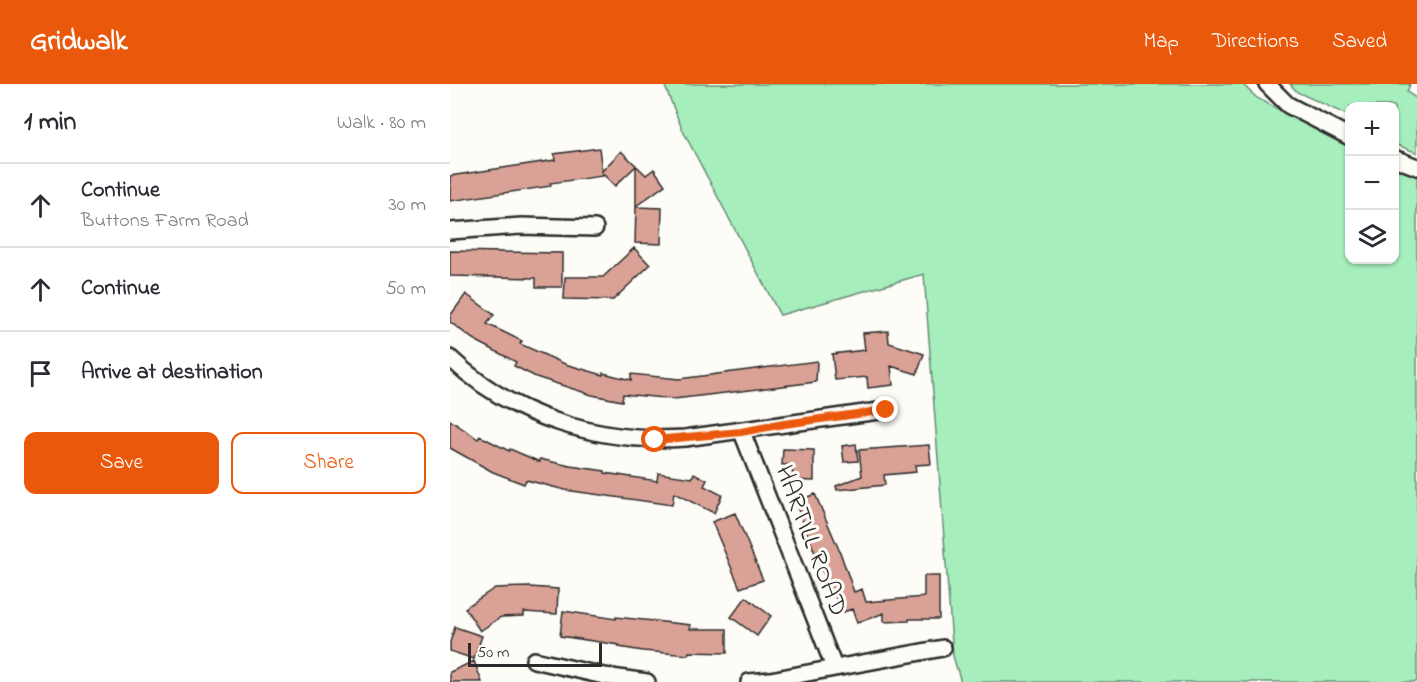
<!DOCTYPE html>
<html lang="en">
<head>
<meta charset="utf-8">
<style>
	body { margin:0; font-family:"Indie Flower",sans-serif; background:#f7f7f7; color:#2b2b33 }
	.controls { position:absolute; right:18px; top:18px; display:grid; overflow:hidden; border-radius:12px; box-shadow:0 2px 4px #0004 }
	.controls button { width:54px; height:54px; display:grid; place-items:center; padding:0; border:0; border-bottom:2px solid #e1e1e2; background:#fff; color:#2b2b33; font:30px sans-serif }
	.scale { position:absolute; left:18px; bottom:15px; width:134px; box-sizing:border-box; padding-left:6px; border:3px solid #2b2b2b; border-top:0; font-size:16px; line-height:21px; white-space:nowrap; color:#2b2b2b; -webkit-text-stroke:4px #fdfcf7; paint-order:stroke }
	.stop { position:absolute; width:18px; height:18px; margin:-14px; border:4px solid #ea580c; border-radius:50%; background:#fff }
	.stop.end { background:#ea580c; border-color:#fff; box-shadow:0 2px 6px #0008 }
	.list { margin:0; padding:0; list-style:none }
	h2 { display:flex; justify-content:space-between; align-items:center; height:78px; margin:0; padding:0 24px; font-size:26px }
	h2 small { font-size:20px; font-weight:400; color:#7c7c81 }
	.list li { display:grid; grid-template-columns:39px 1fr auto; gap:18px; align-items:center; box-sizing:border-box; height:84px; padding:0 24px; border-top:2px solid #e1e1e2 }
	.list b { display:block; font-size:22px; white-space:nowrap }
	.list p { margin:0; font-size:20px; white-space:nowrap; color:#7c7c81 }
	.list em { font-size:20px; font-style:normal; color:#7c7c81 }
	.actions { display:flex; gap:12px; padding:18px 24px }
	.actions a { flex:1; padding:14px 0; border:2px solid #ea580c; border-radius:12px; text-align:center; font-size:21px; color:#ea580c }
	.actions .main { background:#ea580c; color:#fff }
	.icon { flex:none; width:33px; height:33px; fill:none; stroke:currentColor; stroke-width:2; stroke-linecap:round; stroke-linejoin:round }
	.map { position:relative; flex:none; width:967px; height:598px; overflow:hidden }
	header { display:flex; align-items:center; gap:36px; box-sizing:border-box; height:84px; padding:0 30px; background:#ea580c; color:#fff }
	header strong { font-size:28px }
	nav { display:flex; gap:33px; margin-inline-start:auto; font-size:21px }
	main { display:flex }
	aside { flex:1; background:#fff }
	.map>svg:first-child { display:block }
	.green { fill:#a6eebc; stroke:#688c74; stroke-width:1.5 }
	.building { fill:#daa296; stroke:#2b2b2b; stroke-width:1.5 }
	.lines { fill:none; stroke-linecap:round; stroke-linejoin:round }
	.street-casing { stroke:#2b2b2b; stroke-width:20 }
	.street { stroke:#fdfcf7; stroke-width:15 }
	.route { stroke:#ea580c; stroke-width:8 }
	.labels { text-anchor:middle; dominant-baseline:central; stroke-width:6; stroke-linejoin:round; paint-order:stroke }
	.street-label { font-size:26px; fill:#2b2b2b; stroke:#fdfcf7 }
</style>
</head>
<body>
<header>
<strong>Gridwalk</strong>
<nav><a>Map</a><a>Directions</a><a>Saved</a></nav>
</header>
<main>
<aside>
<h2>1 min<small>Walk · 80 m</small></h2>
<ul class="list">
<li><svg class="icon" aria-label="ahead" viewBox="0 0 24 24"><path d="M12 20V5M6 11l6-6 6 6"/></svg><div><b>Continue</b><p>Buttons Farm Road</p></div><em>30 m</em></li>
<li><svg class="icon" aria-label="ahead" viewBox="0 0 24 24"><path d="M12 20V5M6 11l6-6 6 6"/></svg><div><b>Continue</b></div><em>50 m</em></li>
<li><svg class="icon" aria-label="arrive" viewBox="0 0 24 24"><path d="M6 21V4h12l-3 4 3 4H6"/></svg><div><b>Arrive at destination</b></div></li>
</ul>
<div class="actions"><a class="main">Save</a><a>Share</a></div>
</aside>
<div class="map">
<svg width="967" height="598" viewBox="0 0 967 598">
	<rect width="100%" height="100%" fill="#fdfcf7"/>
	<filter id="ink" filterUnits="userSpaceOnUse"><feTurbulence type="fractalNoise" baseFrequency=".0167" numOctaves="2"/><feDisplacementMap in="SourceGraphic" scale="12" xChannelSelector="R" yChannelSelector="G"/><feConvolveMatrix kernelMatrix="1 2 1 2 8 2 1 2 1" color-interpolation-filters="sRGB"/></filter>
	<g filter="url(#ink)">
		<path class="green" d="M 214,0 L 792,0 L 807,14 L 899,63 L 900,176 L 944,176 L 945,84 L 967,93 L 967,598 L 511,598 L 503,572 L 474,190 L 330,231 L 233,47 Z
			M 840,0 L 960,0 L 957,8 L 967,15 L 967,69 L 945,60 L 944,22 L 900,22 L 899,32 L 847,8 Z"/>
		<path class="building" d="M 149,64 L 152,87 L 171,67 L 196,91 L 204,85 L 215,101 L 186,122 L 186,82 L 165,102 L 152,89 L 153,92 L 100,99 L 101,102 L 0,117 L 0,92 L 105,76 L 104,70 Z
			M 186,123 L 212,124 L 211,160 L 185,159 Z
			M 184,164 L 200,181 L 163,216 L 114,215 L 115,193 L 153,193 Z
			M 0,167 L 112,169 L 112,203 L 86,203 L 86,194 L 0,192 Z
			M 16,210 L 44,231 L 37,240 L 72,257 L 70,260 L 115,280 L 153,291 L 153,289 L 181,296 L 181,290 L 229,295 L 367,277 L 366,298 L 224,315 L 173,310 L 172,317 L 142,311 L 86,293 L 64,282 L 66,278 L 23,255 L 0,238 L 0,232 Z
			M 438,247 L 439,259 L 474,270 L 467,290 L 441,282 L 443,301 L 418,304 L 417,293 L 385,296 L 382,270 L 415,266 L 413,249 Z
			M 0,336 L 28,355 L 30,352 L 59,367 L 60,365 L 90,378 L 90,375 L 120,382 L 155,387 L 155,389 L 207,397 L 208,389 L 242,394 L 244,389 L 257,396 L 254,402 L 272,411 L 264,429 L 224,409 L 222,421 L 115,406 L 76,396 L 74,400 L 43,388 L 0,364 Z
			M 406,360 L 408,377 L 394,378 L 392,362 Z
			M 479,361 L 481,380 L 465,381 L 466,388 L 434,391 L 435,401 L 387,406 L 386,402 L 412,392 L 409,366 Z
			M 333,365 L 364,366 L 364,397 L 342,396 L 343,381 L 332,381 Z
			M 365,410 L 390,468 L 404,508 L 412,505 L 416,518 L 474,513 L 474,492 L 489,492 L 489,535 L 459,535 L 459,537 L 434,538 L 434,529 L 407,539 L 402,525 L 391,529 L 385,511 L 382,512 L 345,418 Z
			M 285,429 L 313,496 L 290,504 L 262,438 Z
			M 80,503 L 108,505 L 107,530 L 74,528 L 74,532 L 51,533 L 30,547 L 15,524 L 45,504 Z
			M 296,513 L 321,532 L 307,552 L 281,533 Z
			M 113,527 L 166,535 L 166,533 L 241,541 L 240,545 L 277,545 L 277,569 L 239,568 L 238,571 L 193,567 L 169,563 L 169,561 L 110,552 Z
			M 5,543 L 32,552 L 24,575 L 0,567 L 0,558 Z
			M 24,577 L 32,598 L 0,598 L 0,588 Z"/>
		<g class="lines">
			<defs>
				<path id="street" d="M 817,0 L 838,21 L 900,53
					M 944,74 L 967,83
					M 0,147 L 71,142 L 145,144
					M 0,274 C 62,333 150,360 235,354 L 436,326
					M 292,348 L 384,583
					M 84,576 L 154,592 L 197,598
					M 299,598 L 320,596 L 493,564"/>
			</defs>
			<use href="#street" class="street-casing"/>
			<use href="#street" class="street"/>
		</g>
	</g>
	<g class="lines" filter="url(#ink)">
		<path class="route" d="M 205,356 L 291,348 L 334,340 L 436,326"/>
	</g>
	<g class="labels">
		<g class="street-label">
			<text transform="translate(360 457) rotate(69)">HARTILL ROAD</text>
		</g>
	</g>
</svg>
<div class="controls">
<button>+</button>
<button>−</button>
<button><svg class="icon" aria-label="layers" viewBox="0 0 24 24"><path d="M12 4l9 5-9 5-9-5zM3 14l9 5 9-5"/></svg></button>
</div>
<div class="scale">50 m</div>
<div class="stop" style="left:205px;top:356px"></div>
<div class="stop end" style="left:436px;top:326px"></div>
</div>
</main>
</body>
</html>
